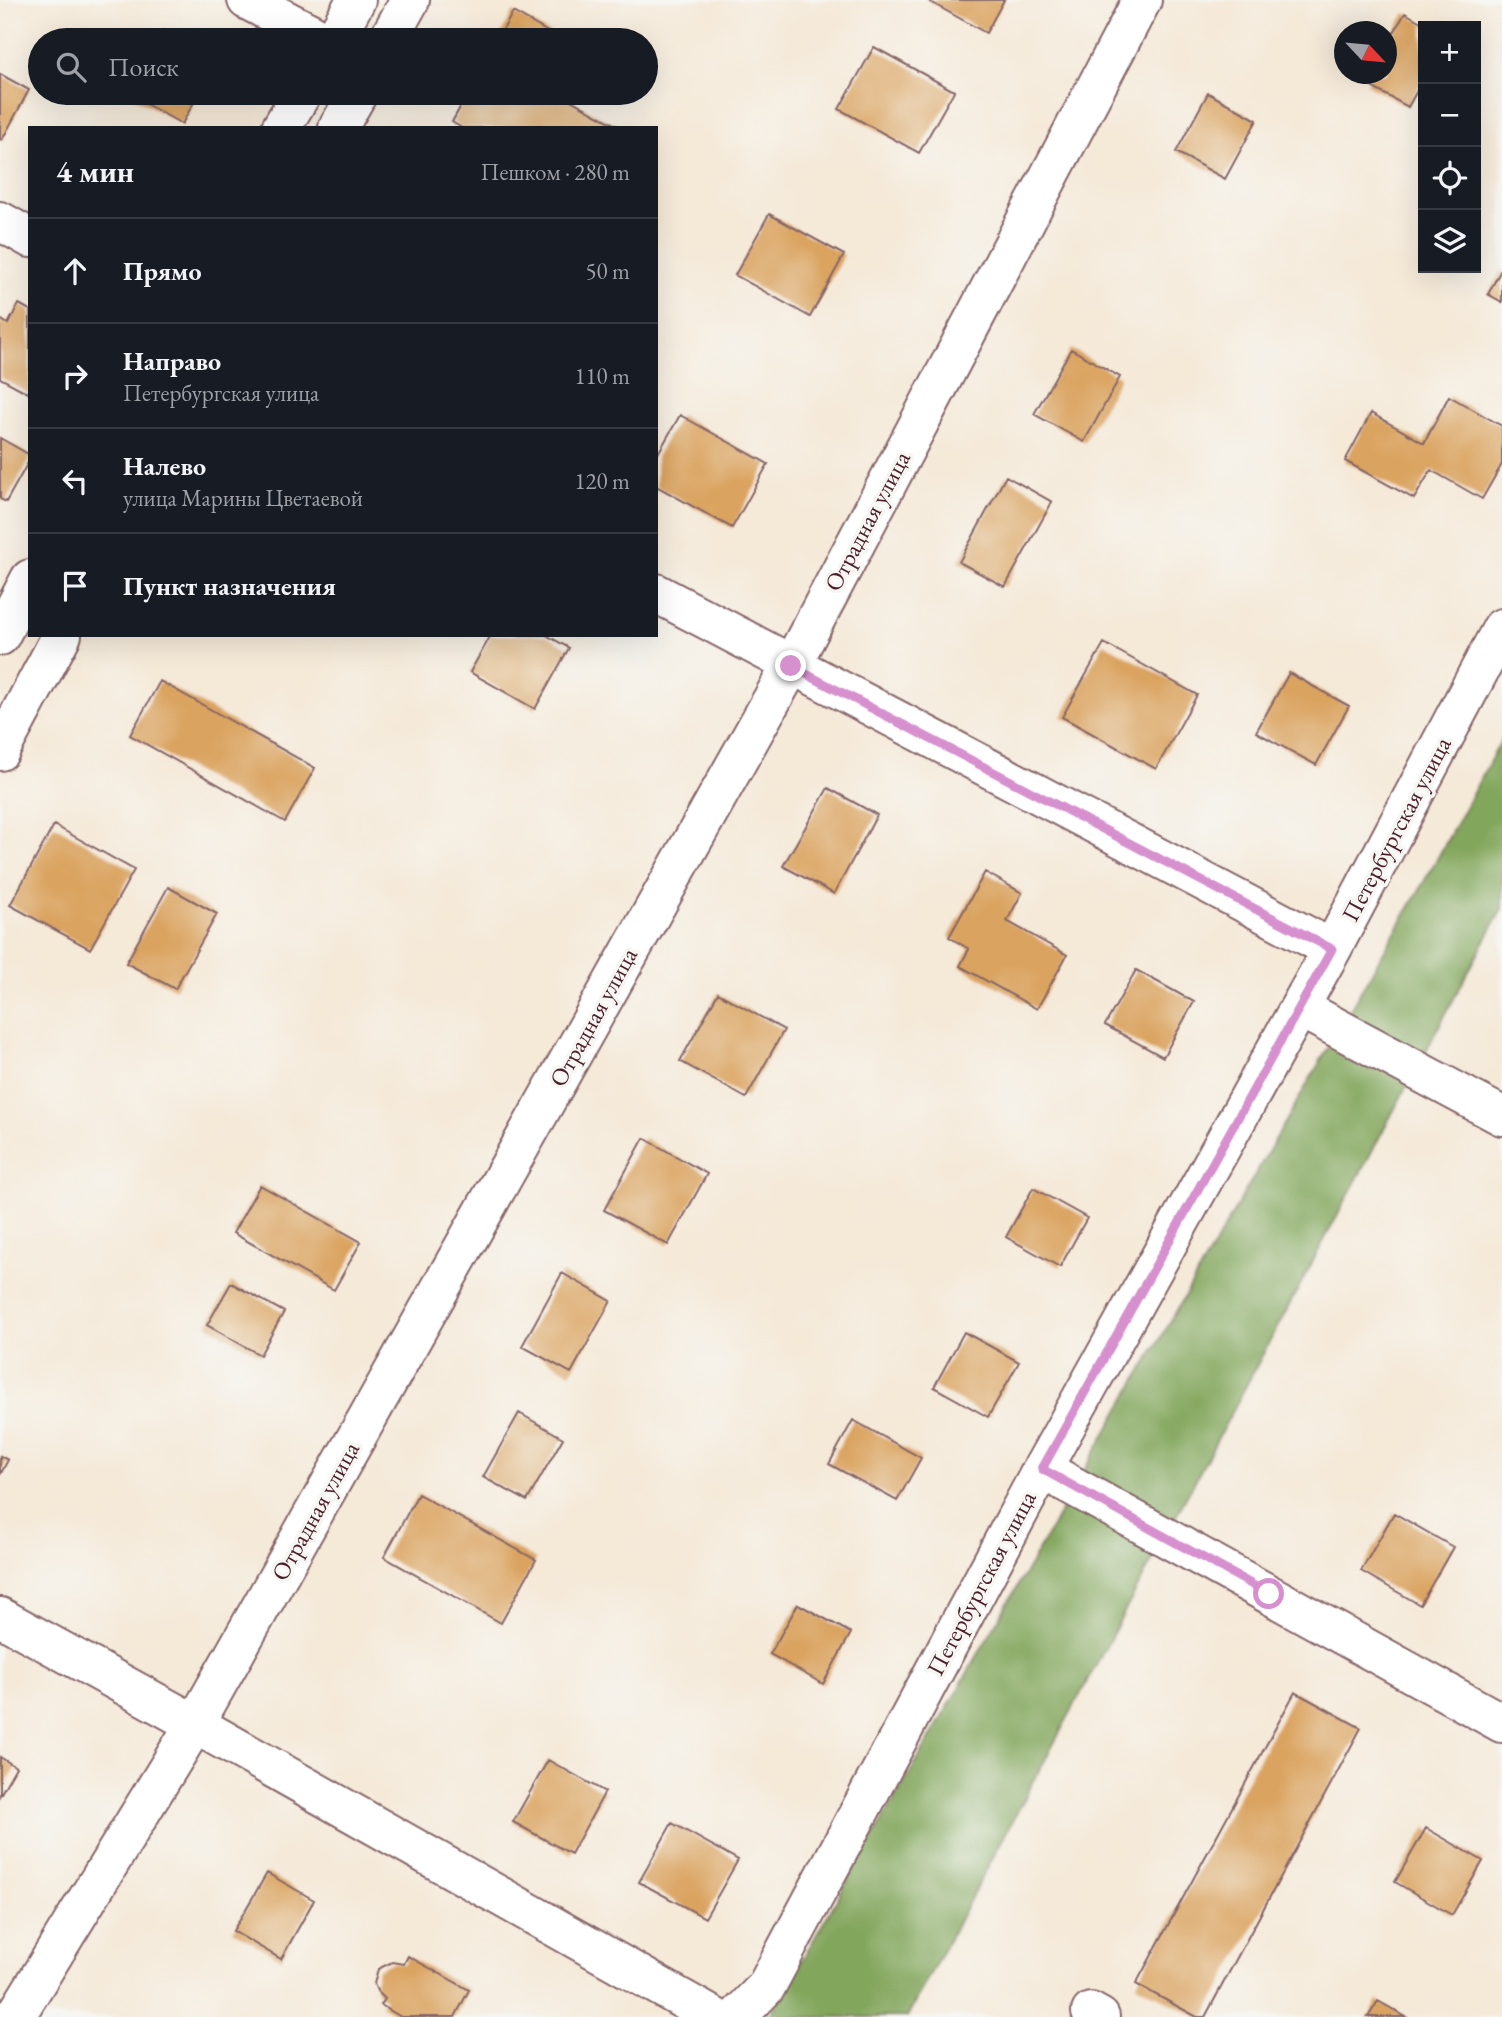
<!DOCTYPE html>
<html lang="ru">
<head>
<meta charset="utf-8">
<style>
	body { margin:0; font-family:"EB Garamond",serif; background:#20242c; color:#f1f3f6 }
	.controls { position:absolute; right:21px; top:21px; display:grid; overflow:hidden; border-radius:0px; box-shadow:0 7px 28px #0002 }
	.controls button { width:63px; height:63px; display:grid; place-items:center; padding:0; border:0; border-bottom:2px solid #363941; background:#171b24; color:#f1f3f6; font:35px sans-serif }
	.compass { position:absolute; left:1334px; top:21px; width:63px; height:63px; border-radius:50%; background:#171b24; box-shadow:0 7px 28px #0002; rotate:116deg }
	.stop { position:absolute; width:21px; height:21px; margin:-16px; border:5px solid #d690ce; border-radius:50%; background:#fff }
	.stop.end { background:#d690ce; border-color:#fff; box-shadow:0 2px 7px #0008 }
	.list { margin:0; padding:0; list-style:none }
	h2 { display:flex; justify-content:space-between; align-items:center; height:91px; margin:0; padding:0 28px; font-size:30px }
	h2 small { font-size:23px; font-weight:400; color:#9ea1a6 }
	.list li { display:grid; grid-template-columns:46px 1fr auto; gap:21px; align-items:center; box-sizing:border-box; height:105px; padding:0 28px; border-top:2px solid #363941 }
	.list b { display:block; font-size:26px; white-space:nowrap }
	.list p { margin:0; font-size:23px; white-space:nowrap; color:#9ea1a6 }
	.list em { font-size:23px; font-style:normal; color:#9ea1a6 }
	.icon { flex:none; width:38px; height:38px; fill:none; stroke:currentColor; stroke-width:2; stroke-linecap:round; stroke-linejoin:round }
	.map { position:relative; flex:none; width:1502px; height:2017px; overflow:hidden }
	.search { position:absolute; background:#171b24; box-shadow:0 7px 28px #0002; left:28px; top:28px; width:630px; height:77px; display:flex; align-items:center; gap:18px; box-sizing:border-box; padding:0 24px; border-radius:38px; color:#9ea1a6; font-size:26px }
	.panel { position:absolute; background:#171b24; box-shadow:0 7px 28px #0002; left:28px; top:126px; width:630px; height:511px; border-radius:0px }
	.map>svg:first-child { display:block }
	.forest { fill:#82a65c; stroke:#666244; stroke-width:2 }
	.building { fill:#daa35f }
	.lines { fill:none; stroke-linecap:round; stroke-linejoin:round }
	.minor-casing { stroke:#866668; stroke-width:42 }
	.minor { stroke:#fff; stroke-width:38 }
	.route { stroke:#d690ce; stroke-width:9 }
	.labels { text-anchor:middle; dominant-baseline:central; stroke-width:7; stroke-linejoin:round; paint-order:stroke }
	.street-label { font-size:24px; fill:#4a1f2b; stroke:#f6f6f2 }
</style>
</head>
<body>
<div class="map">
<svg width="1502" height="2017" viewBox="0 0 1502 2017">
	<rect width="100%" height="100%" fill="#f6f6f2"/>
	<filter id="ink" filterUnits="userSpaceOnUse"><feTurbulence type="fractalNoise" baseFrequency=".0143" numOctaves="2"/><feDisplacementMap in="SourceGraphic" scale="14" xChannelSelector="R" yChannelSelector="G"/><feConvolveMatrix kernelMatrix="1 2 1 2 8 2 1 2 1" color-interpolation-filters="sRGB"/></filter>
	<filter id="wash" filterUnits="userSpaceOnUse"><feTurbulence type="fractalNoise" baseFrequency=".00686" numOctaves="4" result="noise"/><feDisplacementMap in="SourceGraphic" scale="28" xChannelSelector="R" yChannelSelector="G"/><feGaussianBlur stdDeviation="1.57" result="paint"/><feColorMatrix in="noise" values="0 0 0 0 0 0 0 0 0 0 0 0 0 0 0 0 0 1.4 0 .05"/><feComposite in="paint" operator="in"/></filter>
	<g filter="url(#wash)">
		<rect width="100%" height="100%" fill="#f5e9d8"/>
		<path class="forest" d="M 1502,739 L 1502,909 L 907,2017 L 769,2017 L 1436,861 Z"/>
		<g id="blocks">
			<path class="building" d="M 927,0 L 1004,0 L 986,33 Z
				M 513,12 L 562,40 L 497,40 Z
				M 1405,13 L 1428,26 L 1423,26 L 1423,80 L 1408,107 L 1366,84 L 1371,74 L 1386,74 L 1386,46 Z
				M 164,30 L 183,40 L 158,40 Z
				M 874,47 L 954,91 L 919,153 L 839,109 Z
				M 0,74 L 29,90 L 2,140 L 0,139 Z
				M 126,93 L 199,93 L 182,124 Z
				M 468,93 L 558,93 L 621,128 L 462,128 L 452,122 Z
				M 1208,93 L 1257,120 L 1225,179 L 1176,152 Z
				M 769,214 L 844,255 L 810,317 L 735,275 Z
				M 1502,268 L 1502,302 L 1488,294 Z
				M 19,304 L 30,310 L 30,394 L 0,378 L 0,319 L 8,324 Z
				M 1071,349 L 1120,377 L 1084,442 L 1034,414 Z
				M 1449,396 L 1502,426 L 1502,464 L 1482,499 L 1431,470 L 1414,499 L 1345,461 L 1371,413 L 1424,443 Z
				M 680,415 L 768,464 L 732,528 L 656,486 L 656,457 Z
				M 0,438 L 30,455 L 30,459 L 6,502 L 0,499 Z
				M 1006,476 L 1052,502 L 1005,587 L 959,562 Z
				M 491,635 L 546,635 L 569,648 L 535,709 L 470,672 Z
				M 1104,643 L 1197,695 L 1156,769 L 1062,717 Z
				M 1289,673 L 1349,706 L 1316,765 L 1256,732 Z
				M 160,681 L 315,768 L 285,822 L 130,735 Z
				M 828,788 L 877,815 L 834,894 L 783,866 Z
				M 54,825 L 134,870 L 90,949 L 10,905 Z
				M 985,872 L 1022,893 L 1007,921 L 1067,955 L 1037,1009 L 960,966 L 969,949 L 949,937 Z
				M 168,887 L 217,914 L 175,989 L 126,963 Z
				M 1136,970 L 1194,1002 L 1163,1057 L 1105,1025 Z
				M 718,993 L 784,1030 L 746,1098 L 680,1061 Z
				M 644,1138 L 707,1174 L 668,1245 L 604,1210 Z
				M 260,1185 L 361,1242 L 334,1290 L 233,1233 Z
				M 1033,1188 L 1087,1218 L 1060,1267 L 1006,1237 Z
				M 562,1273 L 611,1301 L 571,1373 L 522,1346 Z
				M 231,1283 L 284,1312 L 260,1355 L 207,1325 Z
				M 964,1332 L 1019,1362 L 988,1417 L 934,1387 Z
				M 519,1413 L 563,1438 L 527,1501 L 483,1477 Z
				M 853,1420 L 921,1458 L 897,1501 L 829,1464 Z
				M 0,1456 L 8,1460 L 0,1475 Z
				M 418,1494 L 536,1560 L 501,1623 L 384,1557 Z
				M 1394,1513 L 1453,1547 L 1420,1605 L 1361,1571 Z
				M 798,1604 L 851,1633 L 823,1684 L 770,1654 Z
				M 1295,1692 L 1361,1728 L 1205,2017 L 1197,2017 L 1136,1984 Z
				M 0,1757 L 16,1767 L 0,1795 Z
				M 548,1760 L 605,1792 L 571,1854 L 513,1822 Z
				M 672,1823 L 738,1860 L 705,1918 L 639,1882 Z
				M 1426,1828 L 1483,1861 L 1452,1915 L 1395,1882 Z
				M 267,1873 L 314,1900 L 281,1959 L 233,1931 Z
				M 408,1956 L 469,1990 L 455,2017 L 401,2017 L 381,2005 L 385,1999 L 377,1991 L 374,1984 L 378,1969 L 392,1962 L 404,1964 Z
				M 1378,2001 L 1406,2017 L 1368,2017 Z"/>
		</g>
	</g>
	<g filter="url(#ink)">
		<use href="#blocks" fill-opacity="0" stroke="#866668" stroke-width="2"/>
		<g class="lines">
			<defs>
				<path id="minor" d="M 247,0 L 324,40
					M 334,40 L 356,0
					M 388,40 L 410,0
					M 281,128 L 302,93
					M 338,128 L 358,93
					M 0,221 L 30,238
					M 656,593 L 1332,949
					M 0,636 L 30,579
					M 0,751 L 62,635
					M 1300,1008 L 1502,1116
					M 1042,1469 L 1502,1723
					M 0,1617 L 195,1724 L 714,2017
					M 1091,2012 L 1100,2017
					M 15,2017 L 195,1724 L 791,666 L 1142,0
					M 737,2017 L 766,1987 L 1042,1469 L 1332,949 L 1502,628"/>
			</defs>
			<use href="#minor" class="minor-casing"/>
			<use href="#minor" class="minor"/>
		</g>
	</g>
	<g class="lines" filter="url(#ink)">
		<path class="route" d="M 791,666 L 1332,949 L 1042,1469 L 1269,1594"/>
	</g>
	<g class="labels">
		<g class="street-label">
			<text transform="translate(867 521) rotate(-62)">Отрадная улица</text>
			<text transform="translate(1396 829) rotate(-62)">Петербургская улица</text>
			<text transform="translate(593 1017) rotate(-61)">Отрадная улица</text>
			<text transform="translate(315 1511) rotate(-61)">Отрадная улица</text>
			<text transform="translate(981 1583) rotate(-62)">Петербургская улица</text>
		</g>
	</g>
</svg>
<div class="controls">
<button>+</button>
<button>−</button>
<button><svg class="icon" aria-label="locate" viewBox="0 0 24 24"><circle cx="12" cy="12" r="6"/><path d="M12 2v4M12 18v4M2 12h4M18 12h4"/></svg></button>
<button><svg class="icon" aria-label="layers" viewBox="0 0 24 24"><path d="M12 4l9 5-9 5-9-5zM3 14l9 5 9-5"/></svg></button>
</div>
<svg class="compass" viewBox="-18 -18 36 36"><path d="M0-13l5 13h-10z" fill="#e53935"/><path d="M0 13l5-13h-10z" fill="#9ea1a6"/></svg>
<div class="stop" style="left:1269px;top:1594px"></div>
<div class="stop end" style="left:791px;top:666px"></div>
<div class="search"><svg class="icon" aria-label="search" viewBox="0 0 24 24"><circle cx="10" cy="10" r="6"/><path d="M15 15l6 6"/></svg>Поиск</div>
<section class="panel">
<h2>4 мин<small>Пешком · 280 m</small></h2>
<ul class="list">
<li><svg class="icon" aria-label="ahead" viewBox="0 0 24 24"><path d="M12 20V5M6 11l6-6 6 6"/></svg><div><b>Прямо</b></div><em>50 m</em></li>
<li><svg class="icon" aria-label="right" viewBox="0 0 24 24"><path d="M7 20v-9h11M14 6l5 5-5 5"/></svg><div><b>Направо</b><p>Петербургская улица</p></div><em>110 m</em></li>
<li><svg class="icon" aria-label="left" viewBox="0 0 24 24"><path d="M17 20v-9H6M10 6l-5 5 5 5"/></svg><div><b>Налево</b><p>улица Марины Цветаевой</p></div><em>120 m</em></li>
<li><svg class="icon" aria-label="arrive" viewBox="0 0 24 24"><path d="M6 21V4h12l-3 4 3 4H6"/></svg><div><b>Пункт назначения</b></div></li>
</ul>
</section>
</div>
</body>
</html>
